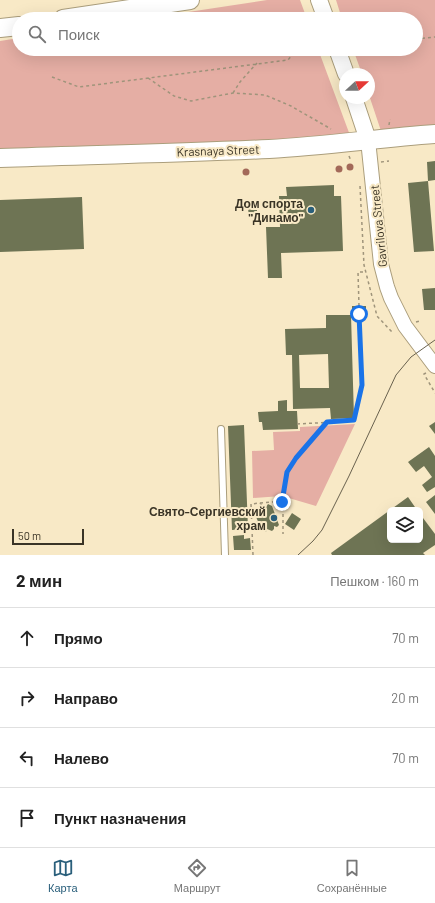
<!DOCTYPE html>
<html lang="ru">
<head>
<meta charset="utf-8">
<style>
	body { margin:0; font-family:Barlow,sans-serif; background:#f6f6f6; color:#222 }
	.controls { position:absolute; right:12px; bottom:12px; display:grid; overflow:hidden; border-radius:6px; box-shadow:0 4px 16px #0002 }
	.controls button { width:36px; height:36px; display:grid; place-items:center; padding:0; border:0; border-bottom:1px solid #e0e0e0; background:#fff; color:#222; font:20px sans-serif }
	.compass { position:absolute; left:339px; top:68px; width:36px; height:36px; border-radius:50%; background:#fff; box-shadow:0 4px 16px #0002; rotate:69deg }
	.scale { position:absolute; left:12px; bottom:10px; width:72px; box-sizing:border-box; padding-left:4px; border:2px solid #3a3426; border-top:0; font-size:11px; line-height:14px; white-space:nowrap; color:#3a3426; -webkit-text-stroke:3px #f8e9c6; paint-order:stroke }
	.stop { position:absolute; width:12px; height:12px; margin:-9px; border:3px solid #1a73e8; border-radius:50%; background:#fff }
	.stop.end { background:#1a73e8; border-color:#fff; box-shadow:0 1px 4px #0008 }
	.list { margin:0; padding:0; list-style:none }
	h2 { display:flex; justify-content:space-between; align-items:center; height:52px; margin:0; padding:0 16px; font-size:17px }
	h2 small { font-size:13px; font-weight:400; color:#767676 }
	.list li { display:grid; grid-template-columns:26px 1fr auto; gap:12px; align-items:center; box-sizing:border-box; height:60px; padding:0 16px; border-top:1px solid #e0e0e0 }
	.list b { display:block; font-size:15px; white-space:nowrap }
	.list em { font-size:13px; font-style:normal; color:#767676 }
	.icon { flex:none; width:22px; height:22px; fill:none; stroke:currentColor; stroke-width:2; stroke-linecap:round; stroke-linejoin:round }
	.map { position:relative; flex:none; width:435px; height:555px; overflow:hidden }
	.search { position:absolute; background:#fff; box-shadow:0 4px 16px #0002; left:12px; right:12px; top:12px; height:44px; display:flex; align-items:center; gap:10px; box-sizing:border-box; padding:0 14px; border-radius:22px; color:#767676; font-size:15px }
	.sheet { height:292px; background:#fff }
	nav { display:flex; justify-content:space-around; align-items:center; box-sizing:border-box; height:56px; border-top:1px solid #e0e0e0; background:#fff; font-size:11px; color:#767676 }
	nav a { display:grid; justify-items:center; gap:2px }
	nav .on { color:#2a5f7b }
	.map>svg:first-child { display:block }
	.green { fill:#e5aea4 }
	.building { fill:#6e7454; fill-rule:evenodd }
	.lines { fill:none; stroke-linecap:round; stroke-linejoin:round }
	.service-casing { stroke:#ab9e7c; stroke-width:8 }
	.tertiary-casing { stroke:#ab9e7c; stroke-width:16 }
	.secondary-casing { stroke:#ab9e7c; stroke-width:18 }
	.primary-casing { stroke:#ab9e7c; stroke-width:20 }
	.path { stroke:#9f947b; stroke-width:1.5; stroke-dasharray:3 3; stroke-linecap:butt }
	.service { stroke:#fff; stroke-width:6 }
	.tertiary { stroke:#fff; stroke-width:14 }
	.secondary { stroke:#fff; stroke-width:16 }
	.primary { stroke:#fff; stroke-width:18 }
	.tram { stroke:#69614e; stroke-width:1 }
	.tree { fill:#a36959 }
	.route { stroke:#1a73e8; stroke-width:5 }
	.poi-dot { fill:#2a5f7b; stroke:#f8e9c6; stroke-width:1.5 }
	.labels { text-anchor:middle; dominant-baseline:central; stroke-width:4; stroke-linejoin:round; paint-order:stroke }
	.street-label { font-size:12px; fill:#3a3426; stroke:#f8e9c6 }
	.poi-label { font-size:12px; font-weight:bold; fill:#3a3426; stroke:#f8e9c6; text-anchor:end }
</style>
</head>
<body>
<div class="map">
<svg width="435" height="555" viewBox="0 0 435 555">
	<rect width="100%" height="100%" fill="#f8e9c6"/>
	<path class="green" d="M 267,0 L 300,0 L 307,19 L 142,19 Z
		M 336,0 L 435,0 L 435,127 L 381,131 L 369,95 L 369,74 L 362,74 L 353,49 L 416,49 L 416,19 L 342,19 Z
		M 19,38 L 19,49 L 318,49 L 351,138 L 0,150 L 0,41 Z
		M 355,424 L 316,506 L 282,496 L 253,498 L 252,451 L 274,450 L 273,432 L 300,431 L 300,427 Z"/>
	<path class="building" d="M 435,161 L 435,180 L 428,181 L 427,162 Z
		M 428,181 L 434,251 L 414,252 L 408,183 Z
		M 334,185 L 334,196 L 341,196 L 343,251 L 281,253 L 282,278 L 268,278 L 266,227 L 280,227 L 279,196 L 287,196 L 286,187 Z
		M 82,197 L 84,249 L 0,252 L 0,200 Z
		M 248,208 L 257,208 L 257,217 L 249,217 Z
		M 435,288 L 435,310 L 424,310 L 422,289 Z
		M 352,306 L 366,306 L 366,314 L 352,314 Z
		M 326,315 L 351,315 L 354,418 L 331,419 L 330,408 L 293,409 L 292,355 L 286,355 L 285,329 L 326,328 ZM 328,354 L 329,388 L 300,388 L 299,355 Z
		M 287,400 L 287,411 L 297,411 L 298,429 L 263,430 L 262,422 L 259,422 L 258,412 L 278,411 L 278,401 Z
		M 435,422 L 435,434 L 429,426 Z
		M 244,425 L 248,529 L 232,530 L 228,426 Z
		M 429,447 L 435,456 L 435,487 L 427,492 L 422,485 L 432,477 L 424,466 L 416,472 L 408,462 Z
		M 435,495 L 435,514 L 426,502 Z
		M 408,497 L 417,510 L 390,510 L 390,540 L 420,540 L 420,514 L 435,534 L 435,545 L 423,553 L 425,555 L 332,555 L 331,553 Z
		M 268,504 L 272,506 L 279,525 L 277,527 L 274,526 L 274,529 L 272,531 L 267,529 L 266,532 L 263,532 L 262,531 L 254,512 L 256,510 L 259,510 L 259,508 L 262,506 L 266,507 Z
		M 292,513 L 301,519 L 294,530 L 285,524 Z
		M 244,535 L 244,539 L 250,538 L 251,550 L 234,550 L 233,536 Z"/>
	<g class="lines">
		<defs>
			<path id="service" d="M 221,429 L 225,555"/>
			<path id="tertiary" d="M 368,140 L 381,264 L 387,287 L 391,298 L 405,326 L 435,366"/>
			<path id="secondary" d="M 319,0 L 326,19
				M 337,49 L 346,74
				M 354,98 L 368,140"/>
			<path id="primary" d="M 63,19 L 190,0
				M 0,28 L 19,26
				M 0,158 C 90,155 180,153 269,149 C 325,146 380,138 435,134"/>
		</defs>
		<use href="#service" class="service-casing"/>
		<use href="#tertiary" class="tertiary-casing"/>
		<use href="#secondary" class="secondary-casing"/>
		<use href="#primary" class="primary-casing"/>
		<path class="path" d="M 416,39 L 435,37
			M 52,77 L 79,87 L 288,60 L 297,49
			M 148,78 L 174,96 L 191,101 L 233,93 L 265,95 L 291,106 L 331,129
			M 233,93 L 240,82 L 257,63
			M 389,125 L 390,119
			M 349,156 L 351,161
			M 381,162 L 389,161
			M 360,186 L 364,265 L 377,316 L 391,331 L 394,330
			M 359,306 L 358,272 L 366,272
			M 416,322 L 420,321
			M 426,373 L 424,374 L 435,393
			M 297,424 L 354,421 L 362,385 L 359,314
			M 283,501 L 287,472 L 296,458 L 327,422
			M 260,503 L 283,501 L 283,534
			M 252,527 L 253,524 L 258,522
			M 253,555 L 251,504 L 260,503 L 262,506"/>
		<use href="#service" class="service"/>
		<use href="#tertiary" class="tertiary"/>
		<use href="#secondary" class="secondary"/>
		<use href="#primary" class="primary"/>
		<path class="tram" d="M 298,555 L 313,541 L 322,530 L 349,476 L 396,375 L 411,357 L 435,340"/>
	</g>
	<g class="tree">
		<circle cx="350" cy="167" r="3.5"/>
		<circle cx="339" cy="169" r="3.5"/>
		<circle cx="246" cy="172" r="3.5"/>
	</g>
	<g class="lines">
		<path class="route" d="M 282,502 L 287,472 L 296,458 L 327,422 L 354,420 L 362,385 L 359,314"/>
	</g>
	<g class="poi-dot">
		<circle cx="311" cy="210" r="4"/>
		<circle cx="274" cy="518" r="4"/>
	</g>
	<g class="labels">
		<g class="street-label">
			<text transform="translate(218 150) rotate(-2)">Krasnaya Street</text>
			<text transform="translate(378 226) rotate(-96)">Gavrilova Street</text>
		</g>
		<g class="poi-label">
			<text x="303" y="203">Дом спорта<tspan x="303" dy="14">"Динамо"</tspan></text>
			<text x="266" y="511">Свято-Сергиевский<tspan x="266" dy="14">храм</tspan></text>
		</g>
	</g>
</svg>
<div class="controls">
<button><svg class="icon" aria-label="layers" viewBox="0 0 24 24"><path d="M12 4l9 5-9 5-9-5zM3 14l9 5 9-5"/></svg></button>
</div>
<svg class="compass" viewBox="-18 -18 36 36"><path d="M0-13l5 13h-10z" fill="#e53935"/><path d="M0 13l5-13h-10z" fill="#767676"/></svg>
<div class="scale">50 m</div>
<div class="stop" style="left:359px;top:314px"></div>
<div class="stop end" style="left:282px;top:502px"></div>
<div class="search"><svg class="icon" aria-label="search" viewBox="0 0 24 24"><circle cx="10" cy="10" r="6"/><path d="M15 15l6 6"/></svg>Поиск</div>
</div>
<section class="sheet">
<h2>2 мин<small>Пешком · 160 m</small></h2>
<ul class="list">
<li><svg class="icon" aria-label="ahead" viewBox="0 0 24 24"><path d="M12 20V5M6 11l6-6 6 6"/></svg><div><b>Прямо</b></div><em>70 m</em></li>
<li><svg class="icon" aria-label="right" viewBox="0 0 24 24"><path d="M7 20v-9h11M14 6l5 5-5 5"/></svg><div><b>Направо</b></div><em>20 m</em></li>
<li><svg class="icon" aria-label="left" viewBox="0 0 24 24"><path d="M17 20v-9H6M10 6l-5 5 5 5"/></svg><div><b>Налево</b></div><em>70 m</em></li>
<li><svg class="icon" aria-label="arrive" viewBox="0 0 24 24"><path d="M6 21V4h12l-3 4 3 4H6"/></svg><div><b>Пункт назначения</b></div></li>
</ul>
</section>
<nav>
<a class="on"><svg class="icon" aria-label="map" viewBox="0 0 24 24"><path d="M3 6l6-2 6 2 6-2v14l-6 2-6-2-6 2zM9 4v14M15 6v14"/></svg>Карта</a>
<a><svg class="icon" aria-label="directions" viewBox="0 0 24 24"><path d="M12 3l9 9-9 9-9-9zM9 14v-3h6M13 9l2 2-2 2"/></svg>Маршрут</a>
<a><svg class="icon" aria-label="saved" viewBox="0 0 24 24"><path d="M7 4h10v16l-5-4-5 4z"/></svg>Сохранённые</a>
</nav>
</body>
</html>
